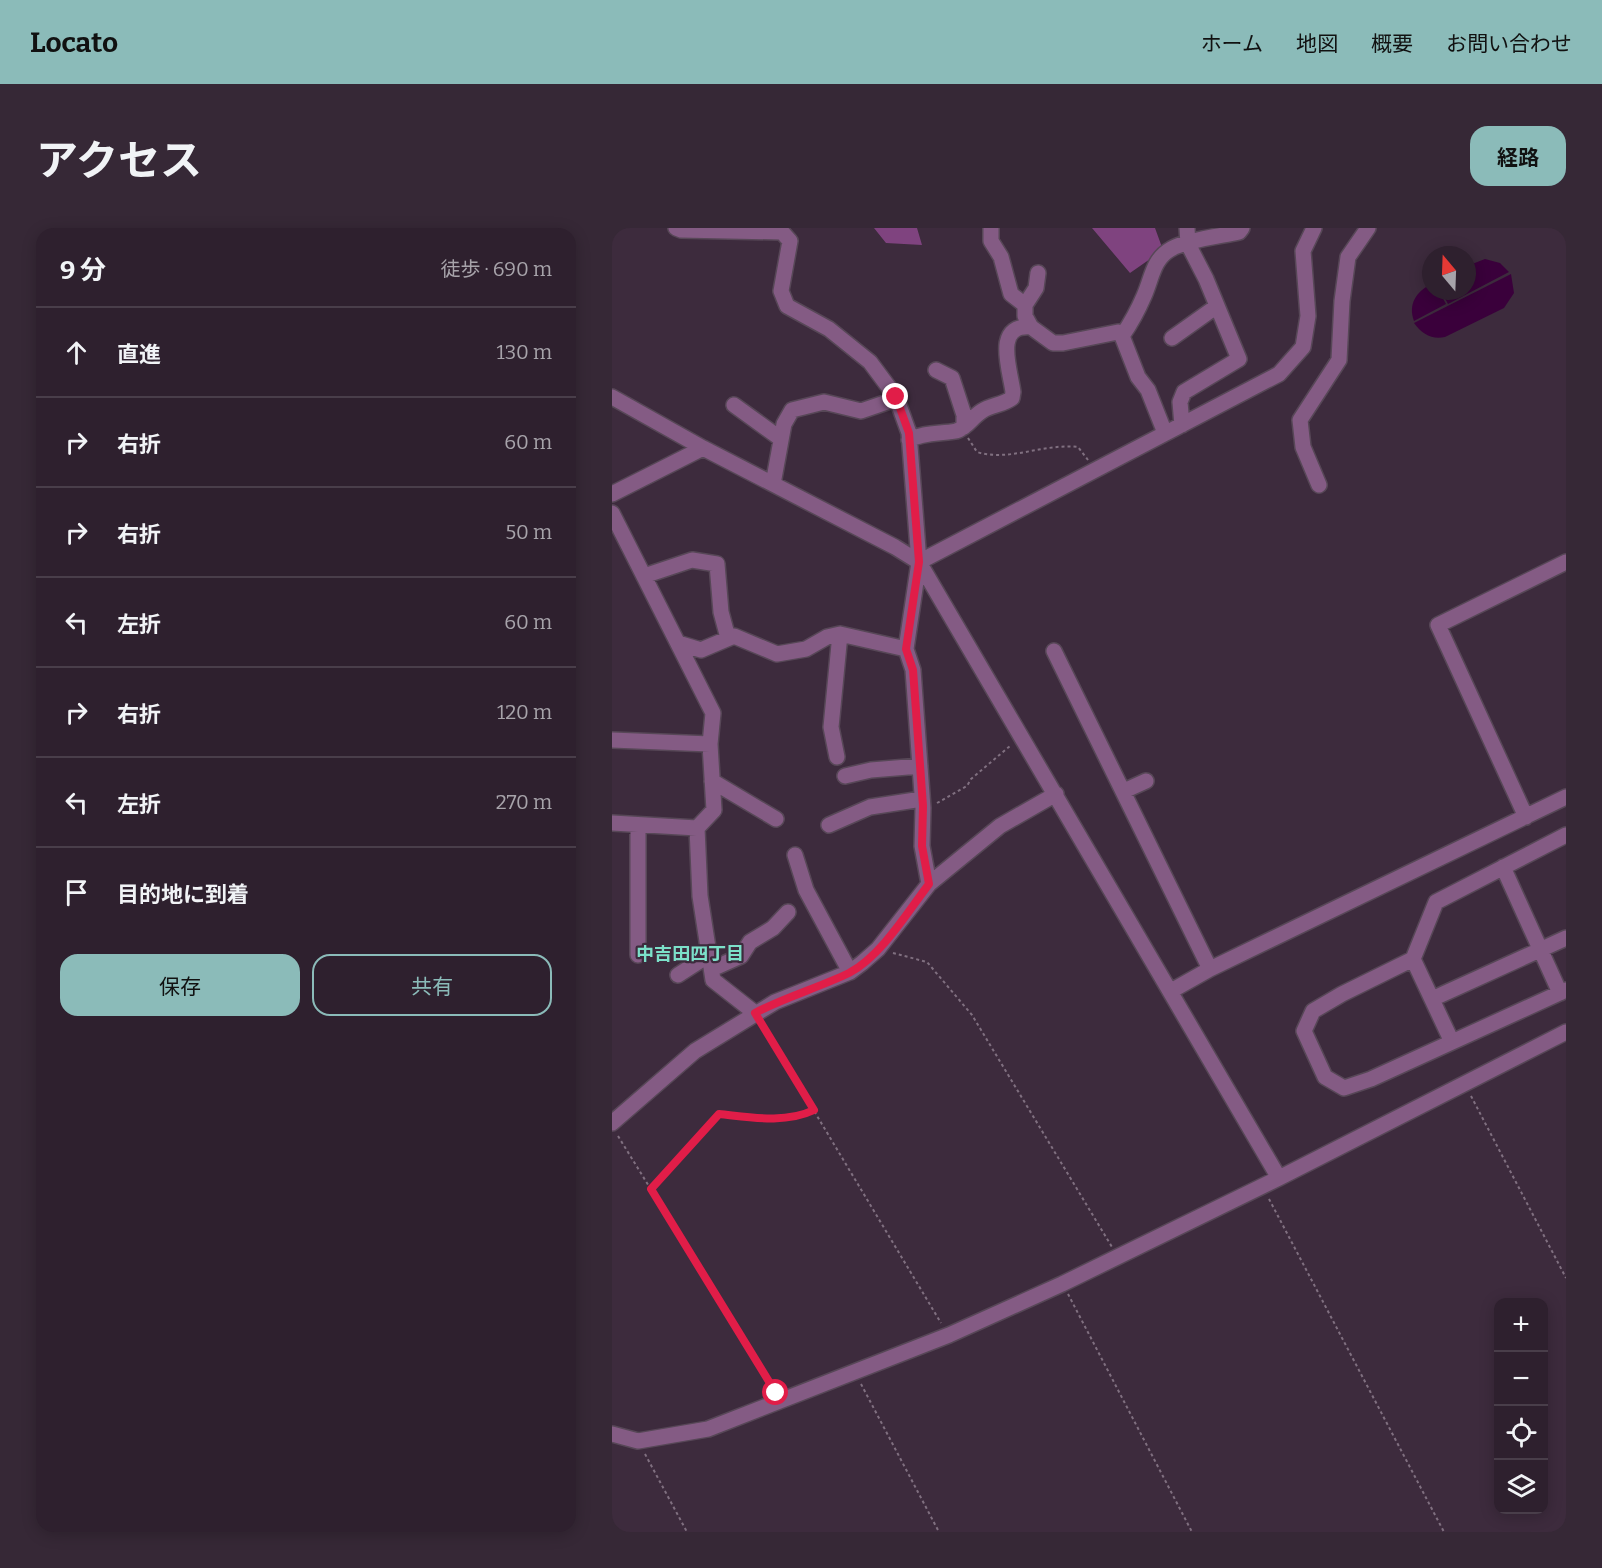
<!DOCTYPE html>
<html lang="ja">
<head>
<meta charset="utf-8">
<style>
	body { margin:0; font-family:Bitter,"Noto Sans JP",serif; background:#362836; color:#f1f3f6 }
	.controls { position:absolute; right:18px; bottom:18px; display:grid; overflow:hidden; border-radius:12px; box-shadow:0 3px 15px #0003 }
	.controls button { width:54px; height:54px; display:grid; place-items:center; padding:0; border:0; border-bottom:2px solid #493e4a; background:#2e202e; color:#f1f3f6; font:30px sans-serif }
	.compass { position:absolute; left:810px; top:18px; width:54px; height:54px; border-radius:50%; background:#2e202e; box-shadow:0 3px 15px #0003; rotate:341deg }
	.stop { position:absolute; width:18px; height:18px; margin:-14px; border:4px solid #e11d48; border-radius:50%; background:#fff }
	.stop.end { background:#e11d48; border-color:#fff; box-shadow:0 2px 6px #0008 }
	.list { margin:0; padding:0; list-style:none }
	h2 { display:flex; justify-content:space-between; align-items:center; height:78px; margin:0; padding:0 24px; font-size:26px }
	h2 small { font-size:20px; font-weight:400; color:#a7a3aa }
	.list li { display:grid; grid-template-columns:39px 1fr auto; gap:18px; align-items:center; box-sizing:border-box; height:90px; padding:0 24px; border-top:2px solid #493e4a }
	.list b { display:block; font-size:22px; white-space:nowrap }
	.list em { font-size:20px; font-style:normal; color:#a7a3aa }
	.actions { display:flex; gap:12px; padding:18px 24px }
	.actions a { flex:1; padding:14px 0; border:2px solid #8bbbb9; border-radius:18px; text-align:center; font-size:21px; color:#8bbbb9 }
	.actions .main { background:#8bbbb9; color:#111 }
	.icon { flex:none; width:33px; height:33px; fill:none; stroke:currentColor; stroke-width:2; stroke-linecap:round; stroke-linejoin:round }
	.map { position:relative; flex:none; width:954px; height:1304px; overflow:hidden; border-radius:18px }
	header { display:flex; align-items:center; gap:36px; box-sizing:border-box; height:84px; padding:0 30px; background:#8bbbb9; color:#111 }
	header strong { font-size:28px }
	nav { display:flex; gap:33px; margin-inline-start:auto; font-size:21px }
	.intro { display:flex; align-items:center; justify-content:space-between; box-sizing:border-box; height:144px; padding:0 36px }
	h1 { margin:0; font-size:42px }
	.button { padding:15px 27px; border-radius:18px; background:#8bbbb9; color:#111; font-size:21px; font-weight:700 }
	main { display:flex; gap:36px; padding:0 36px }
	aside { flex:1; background:#2e202e; border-radius:18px; box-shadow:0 3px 15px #0003 }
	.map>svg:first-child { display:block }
	.forest { fill:#7f437f }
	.water { fill:#3a003b }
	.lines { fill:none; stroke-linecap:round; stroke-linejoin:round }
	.minor-casing { stroke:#574757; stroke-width:18 }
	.path { stroke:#807080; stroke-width:2; stroke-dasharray:3 3; stroke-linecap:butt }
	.minor { stroke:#845b84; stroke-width:15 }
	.route { stroke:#e11d48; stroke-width:8 }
	.labels { text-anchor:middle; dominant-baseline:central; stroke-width:4.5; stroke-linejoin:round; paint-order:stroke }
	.neighbourhood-label { font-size:18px; font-weight:bold; fill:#7ce0c9; stroke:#3d2b3d }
</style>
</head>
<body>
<header>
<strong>Locato</strong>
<nav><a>ホーム</a><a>地図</a><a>概要</a><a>お問い合わせ</a></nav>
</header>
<div class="intro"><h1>アクセス</h1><a class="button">経路</a></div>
<main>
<aside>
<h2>9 分<small>徒歩 · 690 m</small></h2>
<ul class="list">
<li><svg class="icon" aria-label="ahead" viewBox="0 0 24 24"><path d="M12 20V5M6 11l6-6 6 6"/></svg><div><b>直進</b></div><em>130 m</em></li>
<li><svg class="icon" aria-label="right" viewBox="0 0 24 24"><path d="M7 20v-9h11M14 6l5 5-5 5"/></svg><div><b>右折</b></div><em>60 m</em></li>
<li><svg class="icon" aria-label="right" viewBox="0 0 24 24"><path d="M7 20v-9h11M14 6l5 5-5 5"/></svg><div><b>右折</b></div><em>50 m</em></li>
<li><svg class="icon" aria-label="left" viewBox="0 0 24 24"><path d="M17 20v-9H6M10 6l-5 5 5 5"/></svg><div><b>左折</b></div><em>60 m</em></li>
<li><svg class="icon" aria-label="right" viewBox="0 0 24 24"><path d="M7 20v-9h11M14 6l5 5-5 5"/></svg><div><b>右折</b></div><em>120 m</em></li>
<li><svg class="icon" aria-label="left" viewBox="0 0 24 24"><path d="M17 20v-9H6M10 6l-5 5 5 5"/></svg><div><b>左折</b></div><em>270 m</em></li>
<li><svg class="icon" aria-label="arrive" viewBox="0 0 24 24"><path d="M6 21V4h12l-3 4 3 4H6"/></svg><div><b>目的地に到着</b></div></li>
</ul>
<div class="actions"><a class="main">保存</a><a>共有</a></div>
</aside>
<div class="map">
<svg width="954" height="1304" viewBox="0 0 954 1304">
	<rect width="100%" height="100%" fill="#3d2b3d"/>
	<path class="forest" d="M 262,0 L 305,0 L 310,17 L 274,15 Z
		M 480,0 L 543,0 L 551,22 L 518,45 Z"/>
	<path class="water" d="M 873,31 L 888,35 L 897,44 L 836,76 L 829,63 L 855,63 L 855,38 Z
		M 899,46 L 902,65 L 892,80 L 833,109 C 820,112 810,106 802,95 Z
		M 819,56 L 819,63 L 827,63 L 834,76 L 802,93 C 796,76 804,64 819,56 Z"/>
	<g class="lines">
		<defs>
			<path id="minor" d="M 64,0 L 69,2 L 170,4 L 178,13 L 169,63 L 175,78 L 217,101 L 258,134 L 284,169 L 297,205 L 307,334 L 294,421 L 301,442 L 311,580 L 310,618 L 317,656
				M 379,0 L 379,13 L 389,29 L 399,66 L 413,77
				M 426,45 L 424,60 L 413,77 L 413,88 L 419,99 L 441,115 L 451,115 L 506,104 L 510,108 L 526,149 L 536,162 L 553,205
				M 510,108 C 519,95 526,82 532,68 C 540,50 541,31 559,21 C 574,12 610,8 627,4 L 630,0
				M 560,110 L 605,78
				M 324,142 L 340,150 L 352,187 L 352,199
				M 0,169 L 91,220 L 283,319 L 307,334 L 667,950
				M 122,177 L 169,211
				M 570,197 L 568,174 L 572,164 L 627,131 L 594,51 L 576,16 L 575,0
				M 297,212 C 312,204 328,206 344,203 C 355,200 360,189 370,183 C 379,177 391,177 400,170 L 401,164 C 398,141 381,96 419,99
				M 161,256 L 172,196 L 180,182 L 212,174 L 249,183 L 284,171
				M 707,257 L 691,219 L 688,192 L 727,132 L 730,73 L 736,29 L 756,0
				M 0,266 L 91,220
				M 0,285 L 101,485 L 98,516 L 102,582 L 85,600 L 88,668 L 101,752 L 143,785
				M 307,334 L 667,146 L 691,119 L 696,88 L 691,23 L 702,0
				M 32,348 L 80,332 L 105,336 L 109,384 L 116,410
				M 66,415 L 89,422 L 122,408 L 165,426 L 194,421 L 215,409 L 228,406 L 294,421
				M 442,423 L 598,741
				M 0,512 L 98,516
				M 225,529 L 219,499 L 228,406
				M 233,548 L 259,542 L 308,538
				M 100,553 L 164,591
				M 512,563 L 534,553
				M 914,589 L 826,397 L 954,334
				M 0,595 L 85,600
				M 217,597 L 258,579 L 310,571
				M 954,607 L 824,674 L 801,731 L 730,766 L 701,783 L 692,803 L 713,849 L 732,860 L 759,851 L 954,762
				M 183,627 L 194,662 L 238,744
				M 891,639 L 948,765
				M 26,727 L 26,597
				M 801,731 L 840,814
				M 100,741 L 129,728 L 138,714 L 161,700 L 176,684
				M 66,747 L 97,727
				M 559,763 L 598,741 L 954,569
				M 820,771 L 954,710
				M 0,895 L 83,823 L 163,774 L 238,744 L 250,735 L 266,721 L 317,656 L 388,598 L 444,566
				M 0,1206 L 26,1213 L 96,1201 L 337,1107 L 450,1056 L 667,950 L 954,804"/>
		</defs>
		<use href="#minor" class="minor-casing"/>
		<path class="path" d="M 356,210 L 365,224 C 397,234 432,215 466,219 L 476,232
			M 325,575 L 355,558 L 359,551 L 398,518
			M 281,725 L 315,734 L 360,787 L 500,1019
			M 150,796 L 329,1095
			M 859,868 L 954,1050
			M 6,908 L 162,1161
			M 39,961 L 107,886 C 137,888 173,895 202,882
			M 657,971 L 832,1304
			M 456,1066 L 580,1304
			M 249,1156 L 327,1304
			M 33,1226 L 75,1304"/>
		<use href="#minor" class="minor"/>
	</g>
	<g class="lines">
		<path class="route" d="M 164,1165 L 39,961 L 107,886 C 137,889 173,896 202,882 L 143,785 C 173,769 206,760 237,745 C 269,728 295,685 317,656 L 310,618 L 311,578 L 301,442 L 294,421 L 307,334 L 297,205 L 284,169"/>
	</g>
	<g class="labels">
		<g class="neighbourhood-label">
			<text x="78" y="726">中吉田四丁目</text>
		</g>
	</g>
</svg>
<div class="controls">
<button>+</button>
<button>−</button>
<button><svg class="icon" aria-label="locate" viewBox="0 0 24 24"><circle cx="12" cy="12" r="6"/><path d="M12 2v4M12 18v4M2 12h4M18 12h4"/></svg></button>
<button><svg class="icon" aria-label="layers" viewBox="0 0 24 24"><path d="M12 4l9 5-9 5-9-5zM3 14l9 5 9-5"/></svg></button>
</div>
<svg class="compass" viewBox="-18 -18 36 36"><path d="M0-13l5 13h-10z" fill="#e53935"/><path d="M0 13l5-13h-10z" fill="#a7a3aa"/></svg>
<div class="stop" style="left:164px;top:1165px"></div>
<div class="stop end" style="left:284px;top:169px"></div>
</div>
</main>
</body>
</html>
